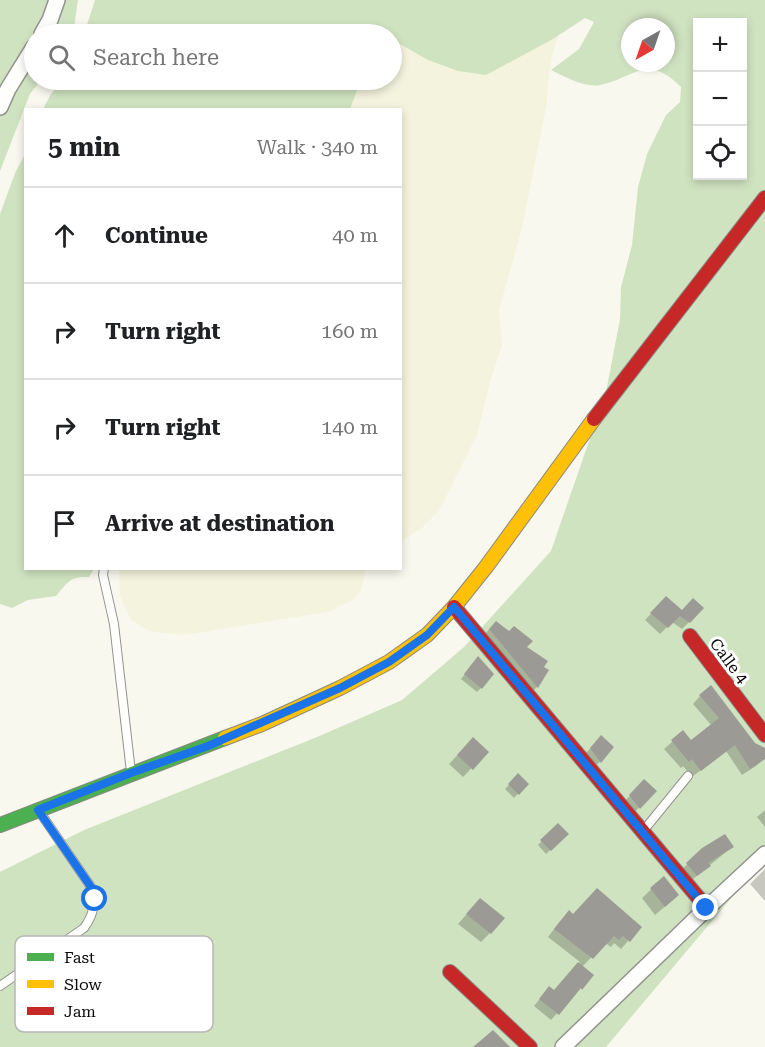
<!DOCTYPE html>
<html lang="en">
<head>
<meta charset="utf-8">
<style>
	body { margin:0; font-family:"Roboto Serif",serif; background:#f2f2f2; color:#202124 }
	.controls { position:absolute; right:18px; top:18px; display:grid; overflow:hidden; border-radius:0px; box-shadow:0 3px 9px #0003 }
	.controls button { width:54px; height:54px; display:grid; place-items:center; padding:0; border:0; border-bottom:2px solid #e0e0e0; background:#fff; color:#202124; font:30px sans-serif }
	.compass { position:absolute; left:621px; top:18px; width:54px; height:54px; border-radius:50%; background:#fff; box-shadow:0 3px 9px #0003; rotate:220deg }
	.stop { position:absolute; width:18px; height:18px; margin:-14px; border:4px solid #1a73e8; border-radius:50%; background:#fff }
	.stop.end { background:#1a73e8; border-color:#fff; box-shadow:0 2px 6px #0008 }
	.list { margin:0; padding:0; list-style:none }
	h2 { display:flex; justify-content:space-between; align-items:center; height:78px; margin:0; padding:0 24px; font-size:26px }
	h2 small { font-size:20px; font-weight:400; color:#757577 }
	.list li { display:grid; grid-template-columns:39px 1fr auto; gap:18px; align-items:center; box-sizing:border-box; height:96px; padding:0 24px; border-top:2px solid #e0e0e0 }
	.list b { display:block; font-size:22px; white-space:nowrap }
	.list em { font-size:20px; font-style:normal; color:#757577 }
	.icon { flex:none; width:33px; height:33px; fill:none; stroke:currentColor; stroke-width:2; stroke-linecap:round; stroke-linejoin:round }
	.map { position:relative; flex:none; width:765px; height:1047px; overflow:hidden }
	.search { position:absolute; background:#fff; box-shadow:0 3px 9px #0003; left:24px; top:24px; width:378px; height:66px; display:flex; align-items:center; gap:15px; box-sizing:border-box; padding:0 21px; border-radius:33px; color:#757577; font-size:22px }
	.panel { position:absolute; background:#fff; box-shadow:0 3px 9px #0003; left:24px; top:108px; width:378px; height:462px; border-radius:0px }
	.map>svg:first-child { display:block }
	.farmland { fill:#f4f3dd }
	.forest { fill:#d0e3c1; fill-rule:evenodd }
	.shadow { fill:#0003 }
	.building { fill:#9c9a95 }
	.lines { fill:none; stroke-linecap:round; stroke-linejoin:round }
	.lane-casing { stroke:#92928e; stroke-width:10 }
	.street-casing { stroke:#92928e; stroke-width:18 }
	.fast-casing { stroke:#898884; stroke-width:16 }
	.slow-casing { stroke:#898884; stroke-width:16 }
	.jam-casing { stroke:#898884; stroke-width:16 }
	.lane { stroke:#fefefd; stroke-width:8 }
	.street { stroke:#fefefd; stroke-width:15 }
	.fast { stroke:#4caf50; stroke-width:14 }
	.slow { stroke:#ffc107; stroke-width:14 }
	.jam { stroke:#c62828; stroke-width:14 }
	.route { stroke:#1a73e8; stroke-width:8 }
	.labels { text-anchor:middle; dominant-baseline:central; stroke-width:6; stroke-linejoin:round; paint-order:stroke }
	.street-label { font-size:16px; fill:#0b0b0b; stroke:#fff }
	.key { fill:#fff; stroke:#b6b6b6; stroke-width:1.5 }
	.key-label { font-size:16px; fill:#0b0b0b }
</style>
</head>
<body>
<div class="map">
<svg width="765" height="1047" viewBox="0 0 765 1047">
	<rect width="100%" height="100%" fill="#f9f8ef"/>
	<path class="farmland" d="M 568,0 L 552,56 L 548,80 L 547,103 L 522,228 L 499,310 L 502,345 L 490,382 L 477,435 L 439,511 L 423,527 L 401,542 L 400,110 L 316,110 L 327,80 L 392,80 L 392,34 L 348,34 Z
		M 119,569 L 119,568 L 366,569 L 361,590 L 353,600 L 328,612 L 184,635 L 149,631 L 131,620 L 120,596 Z"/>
	<path class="forest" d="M 0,0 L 78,0 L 73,34 L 34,34 L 34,80 L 41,80 L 30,94 L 0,171 Z
		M 95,0 L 765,0 L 765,858 L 606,1047 L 0,1047 L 0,872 L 84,830 L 317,737 L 402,700 L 464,647 L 551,551 L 606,392 L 620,319 L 621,287 L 632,245 L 638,187 L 647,154 L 666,115 L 680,102 L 681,87 C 646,53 637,77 600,85 C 585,88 565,77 551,70 L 579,49 L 594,22 L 585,18 L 553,39 L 486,75 L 458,71 L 428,60 L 400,44 L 392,34 L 382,29 L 381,34 L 84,34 ZM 698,22 L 742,22 L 742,176 L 698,176 ZM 630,27 L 666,27 L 666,63 L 630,63 Z
		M 62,80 L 361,80 L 350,109 L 43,109 L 51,94 Z
		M 25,154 L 26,568 L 94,569 L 89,577 C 70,576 68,582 56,596 L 28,600 L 12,608 L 0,604 L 0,214 L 15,173 Z"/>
	<path class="shadow" d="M 666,598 L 682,612 L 702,609 L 682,629 L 672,622 L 660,634 L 645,620 Z
		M 489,629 L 525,648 L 542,668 L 537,687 L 531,693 L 484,636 Z
		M 474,662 L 481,688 L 477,692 L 461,679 Z
		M 700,696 L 764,759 L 756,766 L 742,775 L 726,751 L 692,777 L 683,766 L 681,768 L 664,749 L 683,732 L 691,742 L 712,726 L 693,704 Z
		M 597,741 L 600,762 L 596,765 L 586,753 Z
		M 464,748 L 487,752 L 463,777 L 449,764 Z
		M 518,775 L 527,784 L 514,798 L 505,789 Z
		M 644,781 L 655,791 L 630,817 L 621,805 Z
		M 765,810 L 765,827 L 757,817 Z
		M 558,825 L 567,834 L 546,854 L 538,845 Z
		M 732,847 L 687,884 L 678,873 L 703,849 Z
		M 765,869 L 765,901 L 750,884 Z
		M 663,878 L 668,904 L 655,915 L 642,898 Z
		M 471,909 L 490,933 L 481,942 L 458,924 Z
		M 573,915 L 640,927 L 621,949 L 614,943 L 611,947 L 605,943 L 582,967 L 592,975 L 551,1020 L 534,1006 L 543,995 L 554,992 L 580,962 L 548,937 L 561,920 Z"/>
	<path class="building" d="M 666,596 L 682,610 L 693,598 L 704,608 L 690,623 L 680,616 L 668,628 L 650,613 Z
		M 496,621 L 509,631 L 514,626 L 533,641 L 527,647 L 548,661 L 544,667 L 549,670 L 538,688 L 489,629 Z
		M 478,656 L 494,674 L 482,689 L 464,674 Z
		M 711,685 L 755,743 L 765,748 L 765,759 L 750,769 L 735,745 L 701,771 L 692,759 L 689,762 L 671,740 L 683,730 L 691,740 L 719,718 L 699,695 Z
		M 601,735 L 614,747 L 601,763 L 590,748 Z
		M 473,737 L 489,752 L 473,770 L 457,755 Z
		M 518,773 L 529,784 L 519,795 L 508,784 Z
		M 644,779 L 657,791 L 640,809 L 629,795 Z
		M 558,823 L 569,834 L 551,851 L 540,840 Z
		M 725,834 L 734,847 L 708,863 L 711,866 L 697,876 L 686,863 L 702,848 Z
		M 664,876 L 679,895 L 665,907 L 650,888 Z
		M 597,888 L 642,927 L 630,942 L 623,936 L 619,940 L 614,936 L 593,959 L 554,929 L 569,910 L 573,914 Z
		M 480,898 L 505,918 L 491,934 L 466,914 Z
		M 578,962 L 594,975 L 582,990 L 581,988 L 559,1015 L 539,999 L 549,986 L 554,990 Z
		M 493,1030 L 510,1047 L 473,1047 Z"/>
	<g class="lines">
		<defs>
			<path id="lane" d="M 104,568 L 103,575 L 114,624 L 131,772
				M 644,830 L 688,776
				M 0,986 L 84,928 C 94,914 96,903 91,887 L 39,811"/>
			<path id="street" d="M 42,34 L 50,20 L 57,0
				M 0,107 L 8,89 L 34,47
				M 563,1047 L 707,908 L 765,854"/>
			<path id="fast" d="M 0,825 L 225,738"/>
			<path id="slow" d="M 225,738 L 262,724 L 340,688 L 389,662 L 427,635 L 454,607 L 486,567 L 594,419"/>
			<path id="jam" d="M 594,419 L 765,198
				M 454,607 L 707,908
				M 690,636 L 765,735
				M 450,972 L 530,1047"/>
		</defs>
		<use href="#lane" class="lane-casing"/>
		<use href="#street" class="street-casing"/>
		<use href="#fast" class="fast-casing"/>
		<use href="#slow" class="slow-casing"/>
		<use href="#jam" class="jam-casing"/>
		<use href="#lane" class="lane"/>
		<use href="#street" class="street"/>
		<use href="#fast" class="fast"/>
		<use href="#slow" class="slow"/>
		<use href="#jam" class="jam"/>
	</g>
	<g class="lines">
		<path class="route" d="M 95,899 L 91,887 L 38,810 L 131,773 L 208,746 L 340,688 L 389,662 L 427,635 L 454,607 L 706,908"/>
	</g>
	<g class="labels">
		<g class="street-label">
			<text transform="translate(729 661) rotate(53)">Calle 4</text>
		</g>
	</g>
	<rect x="15" y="936" width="198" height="96" rx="9" class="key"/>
	<rect x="27" y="953" width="27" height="8" fill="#4caf50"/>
	<rect x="27" y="980" width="27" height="8" fill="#ffc107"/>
	<rect x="27" y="1007" width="27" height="8" fill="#c62828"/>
	<g class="key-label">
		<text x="64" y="963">Fast</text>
		<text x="64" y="990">Slow</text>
		<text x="64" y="1017">Jam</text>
	</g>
</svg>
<div class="controls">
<button>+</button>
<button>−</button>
<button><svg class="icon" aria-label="locate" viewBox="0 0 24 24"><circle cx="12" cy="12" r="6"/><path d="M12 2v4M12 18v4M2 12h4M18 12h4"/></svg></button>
</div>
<svg class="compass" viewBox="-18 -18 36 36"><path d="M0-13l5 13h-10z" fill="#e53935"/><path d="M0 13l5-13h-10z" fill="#757577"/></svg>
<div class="stop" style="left:95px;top:899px"></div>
<div class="stop end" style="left:706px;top:908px"></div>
<div class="search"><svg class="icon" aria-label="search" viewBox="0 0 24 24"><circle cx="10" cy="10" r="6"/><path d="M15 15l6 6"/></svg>Search here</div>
<section class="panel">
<h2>5 min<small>Walk · 340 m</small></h2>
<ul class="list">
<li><svg class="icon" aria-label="ahead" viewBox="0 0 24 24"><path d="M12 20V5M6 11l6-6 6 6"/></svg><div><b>Continue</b></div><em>40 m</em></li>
<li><svg class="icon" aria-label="right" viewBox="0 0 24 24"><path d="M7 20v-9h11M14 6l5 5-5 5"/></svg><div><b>Turn right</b></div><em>160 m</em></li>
<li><svg class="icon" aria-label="right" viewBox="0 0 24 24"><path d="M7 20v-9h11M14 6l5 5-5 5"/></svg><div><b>Turn right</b></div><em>140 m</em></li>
<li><svg class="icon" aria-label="arrive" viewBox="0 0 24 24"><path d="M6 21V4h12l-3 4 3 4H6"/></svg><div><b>Arrive at destination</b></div></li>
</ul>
</section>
</div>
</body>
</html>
